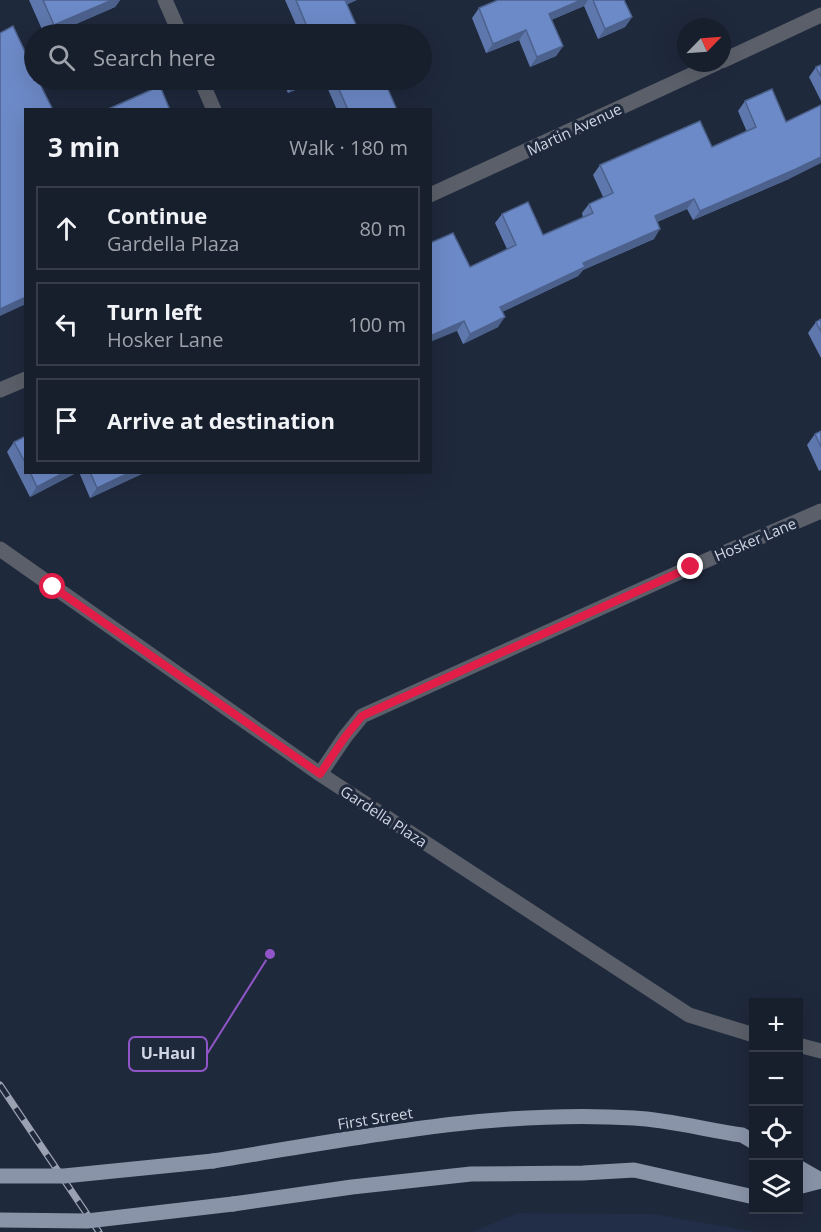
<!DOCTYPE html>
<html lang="en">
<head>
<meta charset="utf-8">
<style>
	body { margin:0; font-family:"Open Sans",sans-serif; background:#202735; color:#f1f3f6 }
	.controls { position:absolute; right:18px; bottom:18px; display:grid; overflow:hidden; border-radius:0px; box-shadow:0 6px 24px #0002 }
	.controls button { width:54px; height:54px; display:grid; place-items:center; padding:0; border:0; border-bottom:2px solid #363d49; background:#171f2d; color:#f1f3f6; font:30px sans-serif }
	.compass { position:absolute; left:677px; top:18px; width:54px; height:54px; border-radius:50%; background:#171f2d; box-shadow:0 6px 24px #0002; rotate:65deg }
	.stop { position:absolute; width:18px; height:18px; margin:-14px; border:4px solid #e11d48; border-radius:50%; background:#fff }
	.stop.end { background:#e11d48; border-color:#fff; box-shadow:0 2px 6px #0008 }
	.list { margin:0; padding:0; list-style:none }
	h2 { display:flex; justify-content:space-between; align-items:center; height:78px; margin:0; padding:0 24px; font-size:26px }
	h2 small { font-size:20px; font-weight:400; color:#9ea2aa }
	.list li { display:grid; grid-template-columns:39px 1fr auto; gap:18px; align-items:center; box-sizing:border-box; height:84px; margin:0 12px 12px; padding:0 12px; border:2px solid #363d49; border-radius:0px }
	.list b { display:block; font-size:22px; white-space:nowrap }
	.list p { margin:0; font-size:20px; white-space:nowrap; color:#9ea2aa }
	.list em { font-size:20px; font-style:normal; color:#9ea2aa }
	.icon { flex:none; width:33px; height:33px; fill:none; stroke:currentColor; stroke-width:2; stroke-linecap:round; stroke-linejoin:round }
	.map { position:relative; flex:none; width:821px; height:1232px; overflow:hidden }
	.search { position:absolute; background:#171f2d; box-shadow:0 6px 24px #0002; left:24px; top:24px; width:408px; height:66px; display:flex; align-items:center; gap:15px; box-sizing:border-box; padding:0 21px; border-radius:33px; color:#9ea2aa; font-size:22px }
	.panel { position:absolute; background:#171f2d; box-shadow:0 6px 24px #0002; left:24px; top:108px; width:408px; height:366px; border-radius:0px }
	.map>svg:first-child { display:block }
	.built { fill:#222e48 }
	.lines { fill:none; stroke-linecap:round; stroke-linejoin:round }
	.minor { stroke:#5a5f69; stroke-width:15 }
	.primary { stroke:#8a94a9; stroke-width:15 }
	.rail-casing { stroke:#9aa1b0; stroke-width:7 }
	.rail { stroke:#1f293c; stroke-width:4.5; stroke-dasharray:14; stroke-linecap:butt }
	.primary-bridge { stroke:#8a94a9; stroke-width:15 }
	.wall { fill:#5e77ac }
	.shaded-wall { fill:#4c618c }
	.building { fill:#6d8ac8; stroke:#4c618c; stroke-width:1.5 }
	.route { stroke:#e11d48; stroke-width:8 }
	.labels { text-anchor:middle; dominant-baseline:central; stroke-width:6; stroke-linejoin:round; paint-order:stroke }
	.street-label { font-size:15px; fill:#d0d6e3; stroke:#1f293c }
	.leader { fill:none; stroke:#9056c8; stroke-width:2 }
	.callout-dot { fill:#9056c8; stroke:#1f293c; stroke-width:2 }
	.callout { fill:#1f293c; stroke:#9056c8; stroke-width:2 }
	.callout-label { font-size:16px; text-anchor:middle; font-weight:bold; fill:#d0d6e3 }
</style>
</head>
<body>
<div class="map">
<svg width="821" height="1232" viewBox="0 0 821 1232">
	<rect width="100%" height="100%" fill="#1f293c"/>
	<path class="built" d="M 518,1213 L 653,1214 L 756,1232 L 472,1232 Z"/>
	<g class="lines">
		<path class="minor" d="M 165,0 L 180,34
			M 722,61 L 821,15
			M 201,80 L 214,110
			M 430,195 L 717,63
			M 0,390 L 26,379
			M 0,549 L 320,774 L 689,1015 L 754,1035
			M 320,774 L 345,737 L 362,716 L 691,567 L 821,511
			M 798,1045 L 821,1051"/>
		<path class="primary" d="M 213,1161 C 352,1139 493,1109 634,1118 C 670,1120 707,1130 742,1135 L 754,1142
			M 798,1167 L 821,1180
			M 798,1187 L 821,1181
			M 233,1204 L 352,1187 L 471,1174 L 583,1173 L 634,1170 L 754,1197"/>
		<defs>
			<path id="rail" d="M 0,1085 L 99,1232"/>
		</defs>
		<use href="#rail" class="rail-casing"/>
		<use href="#rail" class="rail"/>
		<path class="primary-bridge" d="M 0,1176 L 64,1176 L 213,1161
			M 0,1220 L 87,1221 L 233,1204"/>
	</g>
	<path class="wall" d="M 29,0 L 120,0 L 115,7 L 53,34 L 44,34 Z
		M 285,0 L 356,0 L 347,4 L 360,34 L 300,34 Z
		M 498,0 L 624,0 L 632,17 L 625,27 L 598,39 L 584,6 L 551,20 L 563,46 L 556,56 L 530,67 L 519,40 L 486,53 L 472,18 L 479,8 Z
		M 821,65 L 821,101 L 809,77 L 816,67 Z
		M 282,80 L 319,80 L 288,93 Z
		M 324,80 L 384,80 L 397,110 L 337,110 Z
		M 745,101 L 789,179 L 693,220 L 687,209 L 657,222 L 654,239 L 583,270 L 578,276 L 502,312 L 498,327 L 463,344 L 457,331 L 470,267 L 507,249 L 495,223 L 502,214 L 543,235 L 583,218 L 582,213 L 589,204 L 603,197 L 593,175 L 600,165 L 712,147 L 747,132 L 738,111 Z
		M 821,319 L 821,358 L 808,333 L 816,322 Z
		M 821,431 L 821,470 L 819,471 L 807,445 L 815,434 Z
		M 26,436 L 26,472 L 78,472 L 30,497 L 7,452 L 14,442 Z
		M 79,472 L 146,472 L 90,498 Z"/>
	<path class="shaded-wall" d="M 112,0 L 120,0 L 115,7 L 53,34 L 48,34 L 54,25 Z
		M 344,0 L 357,0 L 338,9 Z
		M 581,0 L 588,0 L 584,6 L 542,24 L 549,14 Z
		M 632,17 L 625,27 L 598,39 L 605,29 Z
		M 526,30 L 519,40 L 486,53 L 493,44 Z
		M 563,46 L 556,56 L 530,67 L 537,57 Z
		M 304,80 L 319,80 L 288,93 L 295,84 Z
		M 821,157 L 821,163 L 789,179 L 693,220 L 700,211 Z
		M 694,199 L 687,209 L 648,226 L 655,216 Z
		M 660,229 L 654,239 L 583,270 L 578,276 L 493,316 L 500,307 L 583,263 Z
		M 26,297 L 26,304 L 0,316 L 0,309 Z
		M 505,317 L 498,327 L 463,344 L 470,334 Z
		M 464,321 L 457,331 L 430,342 L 430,336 Z
		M 65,472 L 78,472 L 30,497 L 37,487 Z
		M 131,472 L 146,472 L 90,498 L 97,488 Z"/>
	<path class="building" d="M 43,0 L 112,0 L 54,25 Z
		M 296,0 L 345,0 L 360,34 L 310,34 Z
		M 498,0 L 581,0 L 549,14 L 563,46 L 537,57 L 526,30 L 493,44 L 479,8 Z
		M 593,0 L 624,0 L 632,17 L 605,29 Z
		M 13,26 L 34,71 L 34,80 L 38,80 L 53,110 L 26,110 L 26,297 L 0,309 L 0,33 Z
		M 821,65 L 821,77 L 816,67 Z
		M 293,80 L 304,80 L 295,84 Z
		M 335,80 L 384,80 L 397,110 L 348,110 Z
		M 160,86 L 170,110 L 106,110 Z
		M 772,89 L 786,122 L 821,105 L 821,157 L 796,169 L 700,211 L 694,199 L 655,216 L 660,229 L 583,263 L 585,267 L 500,307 L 505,317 L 470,334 L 464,321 L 430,336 L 430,243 L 453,233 L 470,267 L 516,245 L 502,214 L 528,202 L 543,235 L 593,213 L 589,204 L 613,193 L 600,165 L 700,121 L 712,147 L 756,127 L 745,101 Z
		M 821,319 L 821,332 L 816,322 Z
		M 821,431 L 821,447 L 815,434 Z
		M 26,436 L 26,464 L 14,442 Z
		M 30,472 L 65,472 L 37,487 Z
		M 90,472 L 131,472 L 97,488 Z"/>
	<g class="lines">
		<path class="route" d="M 53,587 L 320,774 L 345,737 L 362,716 L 691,567"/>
	</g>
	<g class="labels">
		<g class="street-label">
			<text transform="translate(574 129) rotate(-25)">Martin Avenue</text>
			<text transform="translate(755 539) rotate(-23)">Hosker Lane</text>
			<text transform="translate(384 816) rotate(33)">Gardella Plaza</text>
			<text transform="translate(375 1118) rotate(-9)">First Street</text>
		</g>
	</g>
	<path class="leader" d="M270 954L207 1054"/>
	<circle class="callout-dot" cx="270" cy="954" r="6"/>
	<rect class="callout" x="129" y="1037" width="78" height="34" rx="6"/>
	<g class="callout-label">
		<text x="168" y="1059">U-Haul</text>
	</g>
</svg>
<div class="controls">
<button>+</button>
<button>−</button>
<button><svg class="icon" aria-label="locate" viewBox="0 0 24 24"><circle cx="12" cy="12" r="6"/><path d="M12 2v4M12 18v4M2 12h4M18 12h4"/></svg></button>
<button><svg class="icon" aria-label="layers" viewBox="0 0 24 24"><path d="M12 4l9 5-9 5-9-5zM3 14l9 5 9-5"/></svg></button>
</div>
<svg class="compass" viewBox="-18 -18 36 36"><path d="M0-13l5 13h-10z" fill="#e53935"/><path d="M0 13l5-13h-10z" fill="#9ea2aa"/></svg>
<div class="stop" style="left:53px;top:587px"></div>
<div class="stop end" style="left:691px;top:567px"></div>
<div class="search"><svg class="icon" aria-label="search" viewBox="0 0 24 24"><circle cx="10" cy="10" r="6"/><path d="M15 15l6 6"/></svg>Search here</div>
<section class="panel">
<h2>3 min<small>Walk · 180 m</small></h2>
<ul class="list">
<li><svg class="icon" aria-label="ahead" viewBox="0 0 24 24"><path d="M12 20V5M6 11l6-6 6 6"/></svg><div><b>Continue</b><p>Gardella Plaza</p></div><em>80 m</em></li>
<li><svg class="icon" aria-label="left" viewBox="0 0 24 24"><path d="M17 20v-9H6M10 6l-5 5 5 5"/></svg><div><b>Turn left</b><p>Hosker Lane</p></div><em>100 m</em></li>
<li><svg class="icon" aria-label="arrive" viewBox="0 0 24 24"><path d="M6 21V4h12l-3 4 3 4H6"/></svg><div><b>Arrive at destination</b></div></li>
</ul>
</section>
</div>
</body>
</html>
